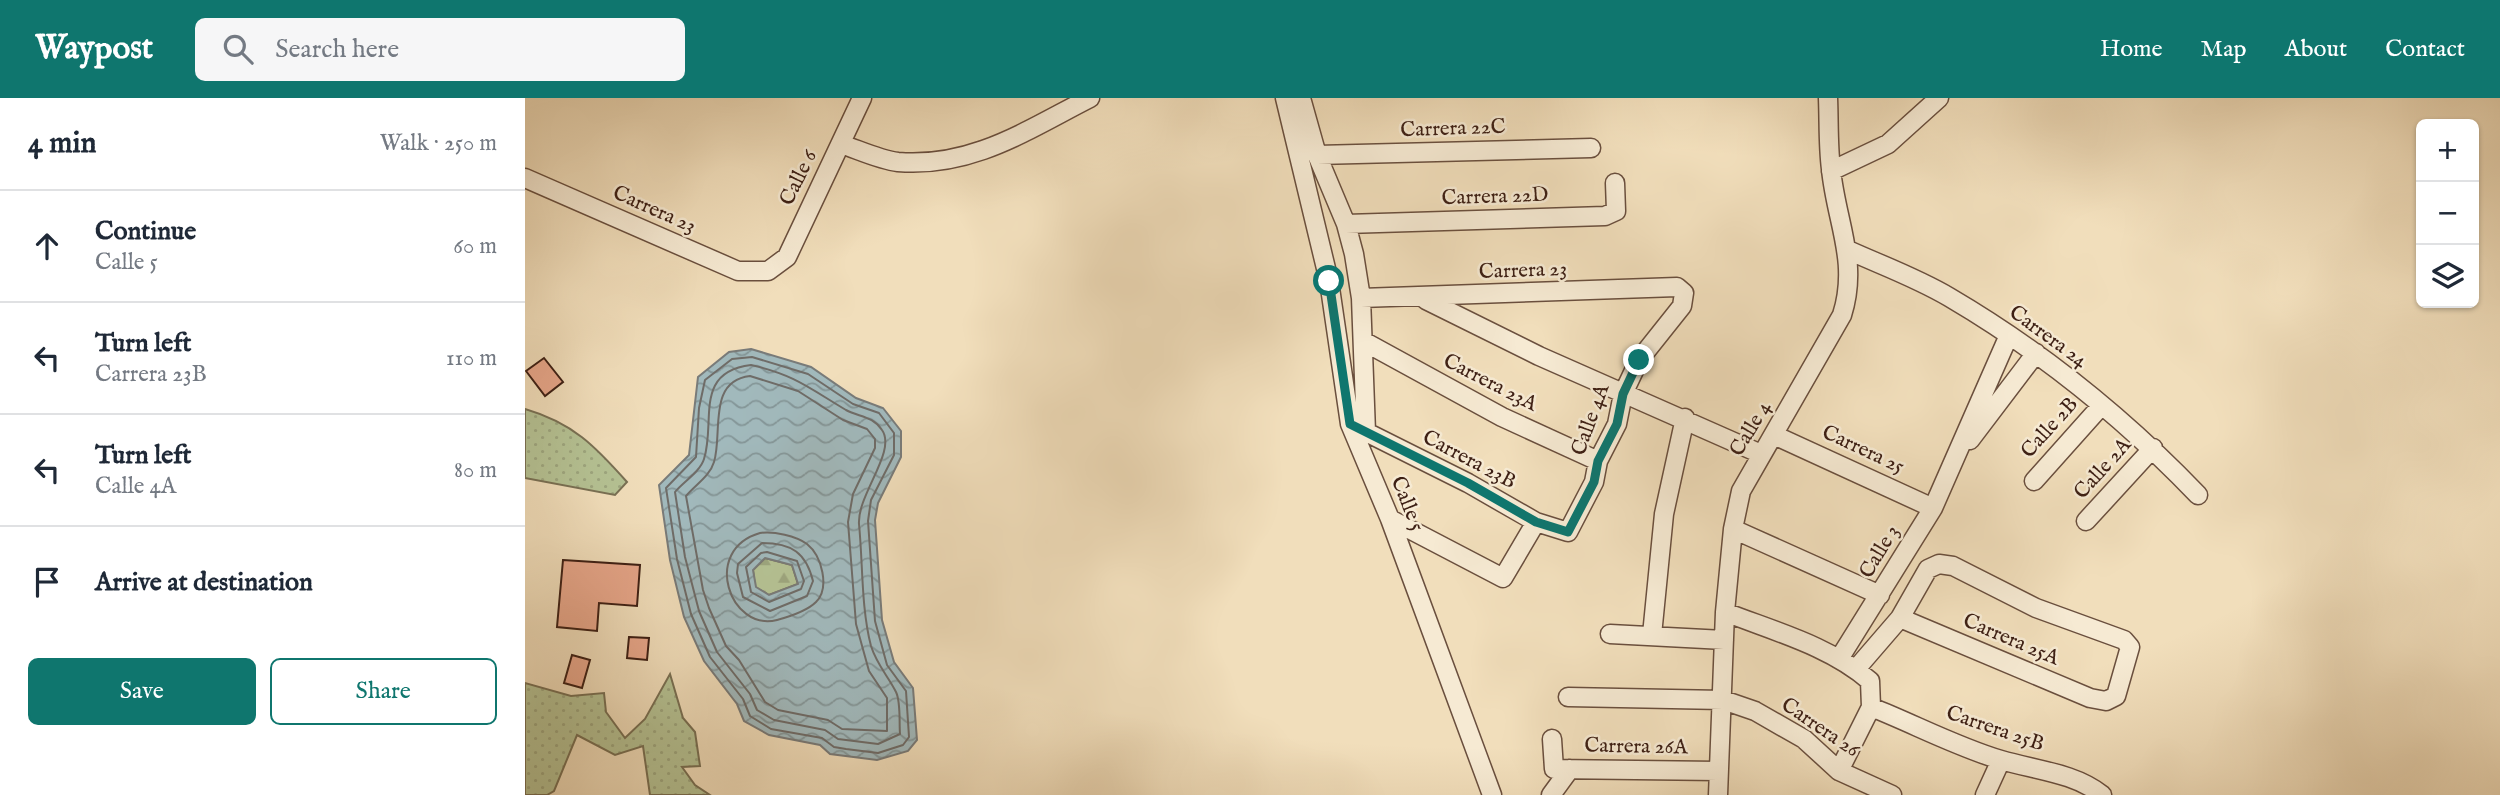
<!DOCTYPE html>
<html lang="en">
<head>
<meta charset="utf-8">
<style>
	body { margin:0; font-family:"IM FELL English",serif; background:#f6f6f7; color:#1f2937 }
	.controls { position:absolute; right:21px; top:21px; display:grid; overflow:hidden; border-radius:10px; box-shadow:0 2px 5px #0004 }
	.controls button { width:63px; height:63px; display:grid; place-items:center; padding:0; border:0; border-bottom:2px solid #e0e1e3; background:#fff; color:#1f2937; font:35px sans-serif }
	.stop { position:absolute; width:21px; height:21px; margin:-16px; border:5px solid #0f766e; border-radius:50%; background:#fff }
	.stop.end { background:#0f766e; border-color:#fff; box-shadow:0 2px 7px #0008 }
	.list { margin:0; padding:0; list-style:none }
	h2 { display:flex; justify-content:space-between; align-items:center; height:91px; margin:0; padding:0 28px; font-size:30px }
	h2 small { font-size:23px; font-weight:400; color:#747a83 }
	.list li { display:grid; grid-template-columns:46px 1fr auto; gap:21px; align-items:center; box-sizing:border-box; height:112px; padding:0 28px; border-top:2px solid #e0e1e3 }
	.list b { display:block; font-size:26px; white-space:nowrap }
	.list p { margin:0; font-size:23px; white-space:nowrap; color:#747a83 }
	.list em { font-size:23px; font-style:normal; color:#747a83 }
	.actions { display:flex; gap:14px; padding:21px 28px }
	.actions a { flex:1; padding:16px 0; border:2px solid #0f766e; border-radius:10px; text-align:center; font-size:24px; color:#0f766e }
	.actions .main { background:#0f766e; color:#fff }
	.icon { flex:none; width:38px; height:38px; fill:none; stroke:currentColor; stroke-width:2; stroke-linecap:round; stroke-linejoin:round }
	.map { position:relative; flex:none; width:1975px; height:697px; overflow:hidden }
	header { display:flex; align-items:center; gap:42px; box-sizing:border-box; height:98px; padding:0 35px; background:#0f766e; color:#fff }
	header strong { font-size:33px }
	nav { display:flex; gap:38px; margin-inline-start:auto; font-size:24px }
	.search { width:490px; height:63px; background:#f6f6f7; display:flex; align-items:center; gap:18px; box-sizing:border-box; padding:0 24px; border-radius:10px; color:#747a83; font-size:26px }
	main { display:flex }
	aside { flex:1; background:#fff }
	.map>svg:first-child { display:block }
	.grass { fill:url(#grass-dots); stroke:#797054; stroke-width:2 }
	.forest { fill:url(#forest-firs); stroke:#797054; stroke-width:2 }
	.water { fill:url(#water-waves); stroke:#797b79; stroke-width:2; fill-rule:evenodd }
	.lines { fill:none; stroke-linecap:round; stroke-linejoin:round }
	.shore { stroke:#6f6c68; stroke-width:2 }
	.building { fill:#e8a78b; stroke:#3d1f14; stroke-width:2 }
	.minor-casing { stroke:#6a4f3e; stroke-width:21 }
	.minor { stroke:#f6ead3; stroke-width:18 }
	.route { stroke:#0f766e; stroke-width:9 }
	.labels { text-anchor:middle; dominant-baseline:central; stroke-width:5; stroke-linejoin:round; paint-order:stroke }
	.street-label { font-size:21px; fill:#3d1f14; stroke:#f6ead3 }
</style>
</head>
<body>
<header>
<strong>Waypost</strong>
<div class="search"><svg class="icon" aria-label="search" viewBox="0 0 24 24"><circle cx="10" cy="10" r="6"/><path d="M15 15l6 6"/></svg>Search here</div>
<nav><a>Home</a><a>Map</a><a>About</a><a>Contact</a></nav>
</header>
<main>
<aside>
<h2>4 min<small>Walk · 250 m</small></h2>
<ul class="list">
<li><svg class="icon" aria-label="ahead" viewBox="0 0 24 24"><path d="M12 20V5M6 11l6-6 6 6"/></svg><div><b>Continue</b><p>Calle 5</p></div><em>60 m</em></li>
<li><svg class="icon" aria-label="left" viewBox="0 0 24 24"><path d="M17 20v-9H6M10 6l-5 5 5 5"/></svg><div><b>Turn left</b><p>Carrera 23B</p></div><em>110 m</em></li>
<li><svg class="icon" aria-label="left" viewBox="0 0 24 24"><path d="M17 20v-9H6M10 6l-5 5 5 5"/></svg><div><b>Turn left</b><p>Calle 4A</p></div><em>80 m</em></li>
<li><svg class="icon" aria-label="arrive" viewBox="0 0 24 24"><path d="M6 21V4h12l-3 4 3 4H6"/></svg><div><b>Arrive at destination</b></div></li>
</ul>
<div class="actions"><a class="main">Save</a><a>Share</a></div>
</aside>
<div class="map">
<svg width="1975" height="697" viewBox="0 0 1975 697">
	<defs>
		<pattern id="grass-dots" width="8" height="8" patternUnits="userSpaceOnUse" patternTransform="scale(1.75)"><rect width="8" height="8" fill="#b5c294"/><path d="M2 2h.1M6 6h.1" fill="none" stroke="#9da67f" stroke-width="1.8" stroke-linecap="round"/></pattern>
		<pattern id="forest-firs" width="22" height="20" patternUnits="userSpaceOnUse" patternTransform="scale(1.75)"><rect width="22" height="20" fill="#b5c294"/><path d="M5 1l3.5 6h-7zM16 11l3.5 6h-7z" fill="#9da67f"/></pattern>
		<pattern id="water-waves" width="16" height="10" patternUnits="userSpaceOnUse" patternTransform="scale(1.75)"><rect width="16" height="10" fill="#a1b9bc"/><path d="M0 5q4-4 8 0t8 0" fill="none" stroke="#849698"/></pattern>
	</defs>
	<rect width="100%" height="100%" fill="#f1debb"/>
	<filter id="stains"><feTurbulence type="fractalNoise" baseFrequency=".00286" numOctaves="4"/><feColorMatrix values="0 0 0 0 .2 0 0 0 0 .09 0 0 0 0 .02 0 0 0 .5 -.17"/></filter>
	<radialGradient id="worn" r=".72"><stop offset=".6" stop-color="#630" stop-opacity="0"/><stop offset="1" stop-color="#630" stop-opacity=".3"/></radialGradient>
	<path class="grass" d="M 0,311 C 48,325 70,348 102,384 L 90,397 L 0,380 Z
		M 145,576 L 158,620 L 170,634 L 175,668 L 157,669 L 170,687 L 185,697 L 125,697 L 118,648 L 90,657 L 52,637 L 29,693 L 22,697 L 0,697 L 0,585 L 46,598 L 79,595 L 81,614 L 100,640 L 120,621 Z"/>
	<path class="forest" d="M 240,460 L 267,467 L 273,486 L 244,497 L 230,489 L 228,472 Z"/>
	<path class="water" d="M 226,251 L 286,269 L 331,300 L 358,310 L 376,333 L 376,359 L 353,405 L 350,422 L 357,522 L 369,564 L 388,590 L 392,642 L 383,653 L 352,662 L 305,656 L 295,647 L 244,637 L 219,623 L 212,606 L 179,563 L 159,519 L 145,462 L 134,387 L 164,357 L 173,279 L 204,254 ZM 240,460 L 267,467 L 273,486 L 244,497 L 231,489 L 228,472 Z"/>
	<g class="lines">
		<path class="shore" d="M 227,259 L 283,276 L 328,306 L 354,315 L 369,335 L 369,357 L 346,402 L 343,423 L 350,523 L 362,567 L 381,593 L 384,639 L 378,647 L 353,655 L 321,651 L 309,649 L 297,640 L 246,631 L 225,618 L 218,601 L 185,559 L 166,516 L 152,461 L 141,390 L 171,359 L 174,310 L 180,282 L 207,261 Z
			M 226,267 C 270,277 284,290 321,312 C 334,319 348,318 357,332 C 372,353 332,397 334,426 C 338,466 336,509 346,548 C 352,567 363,578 371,594 C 376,604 374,625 375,636 L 353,646 L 313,641 L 300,632 L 249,622 L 232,612 L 225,596 L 192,554 L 174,513 L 160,459 L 150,394 C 158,384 175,374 179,361 C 191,324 168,274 226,267 Z
			M 225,278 L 273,293 L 318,322 L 342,331 L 350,341 L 350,350 L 328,396 L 323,424 L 331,526 L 344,573 L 362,600 L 362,633 L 317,631 L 303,622 L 253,612 L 240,604 L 214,562 L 201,548 L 184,510 L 178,492 L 161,398 C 170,387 185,378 189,364 C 198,335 182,283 225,278 Z
			M 235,435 C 249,433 271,438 282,446 C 297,458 305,490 291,504 C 282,513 263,519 252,522 C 205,534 176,452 235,435 Z
			M 237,445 C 267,445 281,455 288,483 L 282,498 L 245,513 L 218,499 L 212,475 L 213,466 Z
			M 242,454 L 272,463 L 279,483 L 276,491 L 244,504 L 226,494 L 221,469 L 236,455 Z"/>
	</g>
	<path class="building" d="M 19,260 L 38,284 L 20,298 L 1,273 Z
		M 38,462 L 115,467 L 112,508 L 74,505 L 72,533 L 32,529 Z
		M 104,539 L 124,540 L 122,562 L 102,560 Z
		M 47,557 L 65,562 L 57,590 L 39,585 Z"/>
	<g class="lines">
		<defs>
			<path id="minor" d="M 760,0 L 804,183 L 825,326 L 865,421 L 967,697
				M 776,0 L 792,57 L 821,126 L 829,156 L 836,200 L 841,334
				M 316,46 C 334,52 355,62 373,64 C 447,70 502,32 565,0
				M 792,57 L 1066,50
				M 1306,73 L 1363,46 L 1414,0
				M 0,80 L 213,173 L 243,173 L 262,159 L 337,0
				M 821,126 L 1080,118 L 1091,113 L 1090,85
				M 1323,152 C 1356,167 1392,180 1424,199 C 1516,253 1600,321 1673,397
				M 901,202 L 1014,258 L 1236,356
				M 838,243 L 977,319 L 1073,363
				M 825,326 L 943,385 L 1011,424 L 1043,434 L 1069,384 L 1073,363 L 1092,326 L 1098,296 L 1114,262 L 1157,208 L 1159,195 L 1152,189 L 836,200
				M 1249,337 L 1408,410
				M 1445,342 L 1511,255
				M 1509,383 L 1576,308
				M 865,421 L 978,480 L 1011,424
				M 1561,423 L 1628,350
				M 1208,431 L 1355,497
				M 1200,514 C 1248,533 1305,548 1345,583 L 1346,609
				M 1085,536 L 1199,542
				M 1127,537 L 1139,416 L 1160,320
				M 1314,561 L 1408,410 L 1484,237
				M 1331,571 L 1375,520 L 1403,471 L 1414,466 L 1428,468 L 1511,510 L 1599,542 L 1605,549 L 1591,598 L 1581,603 L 1565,600 L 1375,520
				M 1043,599 L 1198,602 L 1230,613 L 1279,641 L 1314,673 L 1367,697
				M 1346,609 C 1389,626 1432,649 1476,662 C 1510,672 1550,675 1577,697
				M 1027,641 L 1029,671 L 1193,673
				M 1314,673 L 1346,609
				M 1026,697 L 1045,671
				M 1193,697 L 1200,514 L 1208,431 L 1216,393 L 1317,217 C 1334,163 1311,124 1306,71 C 1303,48 1304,24 1303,0
				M 1460,697 L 1476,662"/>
		</defs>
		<use href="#minor" class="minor-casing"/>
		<use href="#minor" class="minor"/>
	</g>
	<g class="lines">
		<path class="route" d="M 804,183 L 825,326 L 943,385 L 1011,424 L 1043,434 L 1069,384 L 1073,363 L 1092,326 L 1098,296 L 1114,262"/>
	</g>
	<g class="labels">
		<g class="street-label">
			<text transform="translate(928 31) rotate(-2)">Carrera 22C</text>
			<text transform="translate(274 80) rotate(-64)">Calle 6</text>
			<text transform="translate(970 99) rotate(-2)">Carrera 22D</text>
			<text transform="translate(129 112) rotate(24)">Carrera 23</text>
			<text transform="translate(998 173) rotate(-2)">Carrera 23</text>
			<text transform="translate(1523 239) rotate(36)">Carrera 24</text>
			<text transform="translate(965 285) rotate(27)">Carrera 23A</text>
			<text transform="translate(1066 322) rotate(-70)">Calle 4A</text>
			<text transform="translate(1525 330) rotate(-48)">Calle 2B</text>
			<text transform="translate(1226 331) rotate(-59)">Calle 4</text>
			<text transform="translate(1338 352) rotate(25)">Carrera 25</text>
			<text transform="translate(944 362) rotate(28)">Carrera 23B</text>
			<text transform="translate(1578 371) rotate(-48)">Calle 2A</text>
			<text transform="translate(882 406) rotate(68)">Calle 5</text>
			<text transform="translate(1355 454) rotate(-59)">Calle 3</text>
			<text transform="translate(1486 542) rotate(23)">Carrera 25A</text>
			<text transform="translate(1295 630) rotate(34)">Carrera 26</text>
			<text transform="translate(1470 631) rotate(19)">Carrera 25B</text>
			<text transform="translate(1111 649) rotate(1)">Carrera 26A</text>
		</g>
	</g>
	<rect width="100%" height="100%" filter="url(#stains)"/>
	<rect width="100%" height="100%" fill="url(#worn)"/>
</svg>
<div class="controls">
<button>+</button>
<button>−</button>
<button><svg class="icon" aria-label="layers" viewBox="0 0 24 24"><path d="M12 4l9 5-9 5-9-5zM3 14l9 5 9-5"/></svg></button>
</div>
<div class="stop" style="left:804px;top:183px"></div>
<div class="stop end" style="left:1114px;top:262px"></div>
</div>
</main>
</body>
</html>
